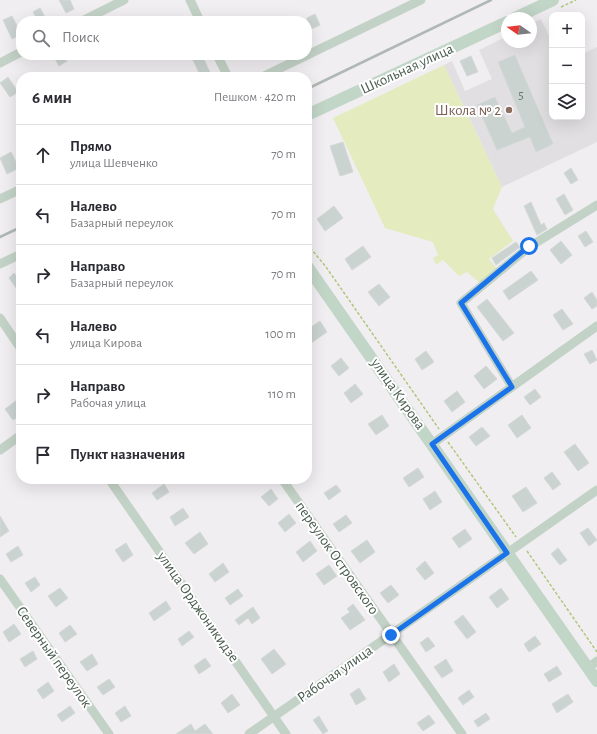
<!DOCTYPE html>
<html lang="ru">
<head>
<meta charset="utf-8">
<style>
	body { margin:0; font-family:"Alegreya Sans",sans-serif; background:#f7f7f7; color:#2b2b33 }
	.controls { position:absolute; right:12px; top:12px; display:grid; overflow:hidden; border-radius:8px; box-shadow:0 4px 16px #0002 }
	.controls button { width:36px; height:36px; display:grid; place-items:center; padding:0; border:0; border-bottom:1px solid #e1e1e2; background:#fff; color:#2b2b33; font:20px sans-serif }
	.compass { position:absolute; left:501px; top:12px; width:36px; height:36px; border-radius:50%; background:#fff; box-shadow:0 4px 16px #0002; rotate:284deg }
	.stop { position:absolute; width:12px; height:12px; margin:-9px; border:3px solid #1a73e8; border-radius:50%; background:#fff }
	.stop.end { background:#1a73e8; border-color:#fff; box-shadow:0 1px 4px #0008 }
	.list { margin:0; padding:0; list-style:none }
	h2 { display:flex; justify-content:space-between; align-items:center; height:52px; margin:0; padding:0 16px; font-size:17px }
	h2 small { font-size:13px; font-weight:400; color:#7c7c81 }
	.list li { display:grid; grid-template-columns:26px 1fr auto; gap:12px; align-items:center; box-sizing:border-box; height:60px; padding:0 16px; border-top:1px solid #e1e1e2 }
	.list b { display:block; font-size:15px; white-space:nowrap }
	.list p { margin:0; font-size:13px; white-space:nowrap; color:#7c7c81 }
	.list em { font-size:13px; font-style:normal; color:#7c7c81 }
	.icon { flex:none; width:22px; height:22px; fill:none; stroke:currentColor; stroke-width:2; stroke-linecap:round; stroke-linejoin:round }
	.map { position:relative; flex:none; width:597px; height:734px; overflow:hidden }
	.search { position:absolute; background:#fff; box-shadow:0 4px 16px #0002; left:16px; top:16px; width:296px; height:44px; display:flex; align-items:center; gap:10px; box-sizing:border-box; padding:0 14px; border-radius:16px; color:#7c7c81; font-size:15px }
	.panel { position:absolute; background:#fff; box-shadow:0 4px 16px #0002; left:16px; top:72px; width:296px; height:412px; border-radius:16px }
	.map>svg:first-child { display:block }
	.education { fill:#e1dfe2 }
	.green { fill:#e4ecbf }
	.building { fill:#cbd3d0; stroke:#d3d9d6 }
	.lines { fill:none; stroke-linecap:round; stroke-linejoin:round }
	.path { stroke:#b0c77a; stroke-width:1.5; stroke-dasharray:3 2; stroke-linecap:butt }
	.street { stroke:#c3d2c6; stroke-width:9 }
	.secondary { stroke:#c2d6c8; stroke-width:12 }
	.rail { stroke:#b1b8b4; stroke-width:2.5 }
	.route { stroke:#1a73e8; stroke-width:5 }
	.education-dot { fill:#8d6e63; stroke:#fff; stroke-width:1.5 }
	.labels { text-anchor:middle; dominant-baseline:central; stroke-width:4; stroke-linejoin:round; paint-order:stroke }
	.number-label { font-size:13px; fill:#69786e }
	.street-label { font-size:15px; fill:#485a4d; stroke:#fff }
	.education-label { font-size:15px; fill:#785e54; stroke:#fff; text-anchor:end }
</style>
</head>
<body>
<div class="map">
<svg width="597" height="734" viewBox="0 0 597 734">
	<rect width="100%" height="100%" fill="#f0eef1"/>
	<path class="education" d="M 541,19 L 552,42 L 552,117 L 582,117 L 582,54 L 597,47 L 597,142 L 502,187 L 444,65 L 452,61 L 465,91 L 492,79 L 479,50 L 507,36 L 507,42 L 531,42 L 531,24 Z"/>
	<path class="green" d="M 444,65 L 502,187 L 493,209 L 513,241 L 489,259 L 498,270 L 480,283 L 467,272 L 459,276 L 443,260 L 436,265 L 433,258 L 438,255 L 433,242 L 385,228 L 333,118 Z"/>
	<path class="building" d="M 59,0 L 70,0 L 74,9 L 66,13 Z
		M 40,8 L 47,21 L 38,21 L 33,12 Z
		M 315,14 L 320,25 L 307,31 L 307,18 Z
		M 12,16 L 21,34 L 12,39 L 3,20 Z
		M 53,55 L 64,55 L 67,61 L 59,66 Z
		M 198,55 L 202,55 L 212,77 L 201,77 L 192,58 Z
		M 515,55 L 553,144 L 536,152 L 530,137 L 497,150 L 477,105 L 495,97 L 512,133 L 525,127 L 498,62 Z
		M 471,56 L 478,72 L 467,76 L 460,61 Z
		M 8,77 L 18,92 L 10,97 L 0,83 Z
		M 343,142 L 353,172 L 340,176 L 330,146 Z
		M 11,152 L 19,168 L 7,174 L 0,158 Z
		M 571,168 L 578,180 L 571,184 L 564,173 Z
		M 564,194 L 573,210 L 565,215 L 556,199 Z
		M 531,202 L 541,225 L 544,223 L 547,229 L 537,235 L 524,206 Z
		M 334,206 L 343,218 L 325,231 L 317,219 Z
		M 586,231 L 593,242 L 585,247 L 578,236 Z
		M 561,241 L 572,255 L 561,264 L 550,250 Z
		M 516,242 L 520,247 L 496,265 L 492,258 Z
		M 363,246 L 371,257 L 352,270 L 345,259 Z
		M 531,271 L 538,280 L 509,300 L 503,291 Z
		M 14,273 L 21,282 L 21,295 L 9,278 Z
		M 379,284 L 390,297 L 379,306 L 368,292 Z
		M 592,292 L 597,300 L 597,306 L 592,309 L 584,298 Z
		M 487,299 L 514,333 L 503,341 L 477,307 Z
		M 562,309 L 573,324 L 563,330 L 553,315 Z
		M 320,321 L 327,332 L 307,346 L 307,330 Z
		M 592,350 L 597,360 L 590,364 L 584,354 Z
		M 426,351 L 434,362 L 422,370 L 415,359 Z
		M 341,358 L 349,368 L 339,376 L 331,366 Z
		M 486,366 L 497,379 L 484,389 L 474,376 Z
		M 355,384 L 363,394 L 351,403 L 344,393 Z
		M 535,389 L 541,397 L 530,405 L 524,397 Z
		M 457,391 L 465,402 L 452,412 L 444,401 Z
		M 21,397 L 21,415 L 13,420 L 5,409 Z
		M 382,415 L 389,426 L 376,435 L 368,424 Z
		M 522,415 L 531,428 L 517,438 L 508,425 Z
		M 482,427 L 490,436 L 476,446 L 469,437 Z
		M 575,444 L 589,463 L 578,471 L 564,452 Z
		M 418,468 L 424,477 L 409,487 L 403,478 Z
		M 552,472 L 561,484 L 553,490 L 544,478 Z
		M 164,484 L 169,492 L 157,500 L 152,493 Z
		M 336,485 L 341,491 L 329,500 L 324,493 Z
		M 526,487 L 537,503 L 523,512 L 512,496 Z
		M 271,489 L 278,499 L 269,506 L 261,497 Z
		M 435,491 L 442,502 L 430,510 L 423,499 Z
		M 183,508 L 189,517 L 175,526 L 170,517 Z
		M 289,514 L 296,523 L 285,532 L 278,523 Z
		M 346,515 L 352,523 L 339,532 L 333,524 Z
		M 0,516 L 9,531 L 0,537 Z
		M 588,528 L 597,540 L 589,546 L 580,533 Z
		M 465,529 L 472,539 L 459,548 L 452,538 Z
		M 200,532 L 208,544 L 194,554 L 185,543 Z
		M 367,540 L 375,552 L 360,563 L 351,551 Z
		M 310,541 L 317,551 L 303,562 L 296,552 Z
		M 126,543 L 133,555 L 123,562 L 115,550 Z
		M 18,546 L 23,555 L 11,562 L 6,554 Z
		M 558,548 L 567,560 L 560,565 L 551,554 Z
		M 425,561 L 434,573 L 425,580 L 416,569 Z
		M 223,563 L 229,572 L 215,582 L 209,574 Z
		M 329,565 L 337,576 L 324,585 L 316,574 Z
		M 35,577 L 40,585 L 31,592 L 25,583 Z
		M 391,585 L 399,595 L 388,603 L 380,593 Z
		M 60,588 L 68,598 L 56,607 L 48,596 Z
		M 501,588 L 509,599 L 497,608 L 489,597 Z
		M 238,589 L 243,596 L 230,605 L 225,598 Z
		M 166,601 L 171,609 L 154,621 L 149,613 Z
		M 353,604 L 365,620 L 350,630 L 341,618 L 350,612 L 347,609 Z
		M 253,607 L 260,618 L 252,624 L 248,618 L 239,625 L 235,620 Z
		M 463,615 L 476,632 L 467,639 L 454,622 Z
		M 14,624 L 21,634 L 9,642 L 3,632 Z
		M 70,625 L 77,634 L 65,642 L 59,633 Z
		M 189,631 L 194,637 L 182,646 L 178,639 Z
		M 535,636 L 541,644 L 529,652 L 524,644 Z
		M 428,637 L 435,646 L 426,652 L 420,643 Z
		M 274,649 L 286,664 L 272,674 L 261,659 Z
		M 33,651 L 37,659 L 25,667 L 20,659 Z
		M 92,654 L 98,664 L 87,671 L 80,662 Z
		M 205,658 L 211,666 L 199,674 L 194,666 Z
		M 446,659 L 453,671 L 442,678 L 434,667 Z
		M 394,664 L 400,674 L 389,682 L 383,672 Z
		M 557,666 L 562,674 L 549,682 L 544,674 Z
		M 109,679 L 115,687 L 103,695 L 97,687 Z
		M 48,682 L 54,691 L 43,699 L 37,690 Z
		M 359,688 L 366,699 L 356,705 L 350,694 Z
		M 469,690 L 474,697 L 463,705 L 458,698 Z
		M 232,694 L 240,705 L 228,713 L 221,703 Z
		M 568,694 L 573,702 L 557,713 L 552,704 Z
		M 70,706 L 75,713 L 62,722 L 57,715 Z
		M 125,706 L 131,716 L 121,722 L 115,713 Z
		M 486,713 L 490,719 L 478,727 L 474,721 Z
		M 429,715 L 435,723 L 423,731 L 417,723 Z
		M 319,716 L 328,731 L 323,734 L 313,720 Z
		M 191,724 L 195,731 L 205,724 L 213,734 L 176,734 Z"/>
	<g class="lines">
		<path class="path" d="M 561,7 L 576,0
			M 307,244 L 326,267 L 439,429
			M 448,442 L 516,537
			M 527,551 L 597,652"/>
		<path class="street" d="M 190,0 L 200,21
			M 82,21 L 124,0
			M 217,55 L 228,77
			M 0,63 L 21,52
			M 262,77 L 421,0
			M 0,199 L 21,189
			M 0,264 L 21,254
			M 0,318 L 21,349
			M 512,387 L 461,303 L 529,247 L 597,205
			M 432,444 L 597,326
			M 0,450 L 21,435
			M 109,479 L 286,734
			M 282,479 L 462,734
			M 0,579 L 109,734
			M 588,668 L 597,661
			M 249,734 L 597,490"/>
		<path class="secondary" d="M 515,18 L 553,0
			M 307,115 L 507,22
			M 307,266 L 597,681"/>
		<path class="rail" d="M 307,89 L 491,0
			M 0,237 L 21,227"/>
	</g>
	<g class="lines">
		<path class="route" d="M 391,635 L 507,553 L 432,444 L 512,387 L 461,303 L 529,246"/>
	</g>
	<circle class="education-dot" cx="509" cy="110" r="4"/>
	<g class="labels">
		<g class="number-label">
			<text x="521" y="95">5</text>
		</g>
		<g class="street-label">
			<text transform="translate(407 69) rotate(-25)">Школьная улица</text>
			<text transform="translate(398 394) rotate(55)">улица Кирова</text>
			<text transform="translate(337 558) rotate(55)">переулок Островского</text>
			<text transform="translate(198 607) rotate(55)">улица Орджоникидзе</text>
			<text transform="translate(54 657) rotate(55)">Северный переулок</text>
			<text transform="translate(335 674) rotate(-35)">Рабочая улица</text>
		</g>
		<g class="education-label">
			<text x="501" y="110">Школа № 2</text>
		</g>
	</g>
</svg>
<div class="controls">
<button>+</button>
<button>−</button>
<button><svg class="icon" aria-label="layers" viewBox="0 0 24 24"><path d="M12 4l9 5-9 5-9-5zM3 14l9 5 9-5"/></svg></button>
</div>
<svg class="compass" viewBox="-18 -18 36 36"><path d="M0-13l5 13h-10z" fill="#e53935"/><path d="M0 13l5-13h-10z" fill="#7c7c81"/></svg>
<div class="stop" style="left:529px;top:246px"></div>
<div class="stop end" style="left:391px;top:635px"></div>
<div class="search"><svg class="icon" aria-label="search" viewBox="0 0 24 24"><circle cx="10" cy="10" r="6"/><path d="M15 15l6 6"/></svg>Поиск</div>
<section class="panel">
<h2>6 мин<small>Пешком · 420 m</small></h2>
<ul class="list">
<li><svg class="icon" aria-label="ahead" viewBox="0 0 24 24"><path d="M12 20V5M6 11l6-6 6 6"/></svg><div><b>Прямо</b><p>улица Шевченко</p></div><em>70 m</em></li>
<li><svg class="icon" aria-label="left" viewBox="0 0 24 24"><path d="M17 20v-9H6M10 6l-5 5 5 5"/></svg><div><b>Налево</b><p>Базарный переулок</p></div><em>70 m</em></li>
<li><svg class="icon" aria-label="right" viewBox="0 0 24 24"><path d="M7 20v-9h11M14 6l5 5-5 5"/></svg><div><b>Направо</b><p>Базарный переулок</p></div><em>70 m</em></li>
<li><svg class="icon" aria-label="left" viewBox="0 0 24 24"><path d="M17 20v-9H6M10 6l-5 5 5 5"/></svg><div><b>Налево</b><p>улица Кирова</p></div><em>100 m</em></li>
<li><svg class="icon" aria-label="right" viewBox="0 0 24 24"><path d="M7 20v-9h11M14 6l5 5-5 5"/></svg><div><b>Направо</b><p>Рабочая улица</p></div><em>110 m</em></li>
<li><svg class="icon" aria-label="arrive" viewBox="0 0 24 24"><path d="M6 21V4h12l-3 4 3 4H6"/></svg><div><b>Пункт назначения</b></div></li>
</ul>
</section>
</div>
</body>
</html>
